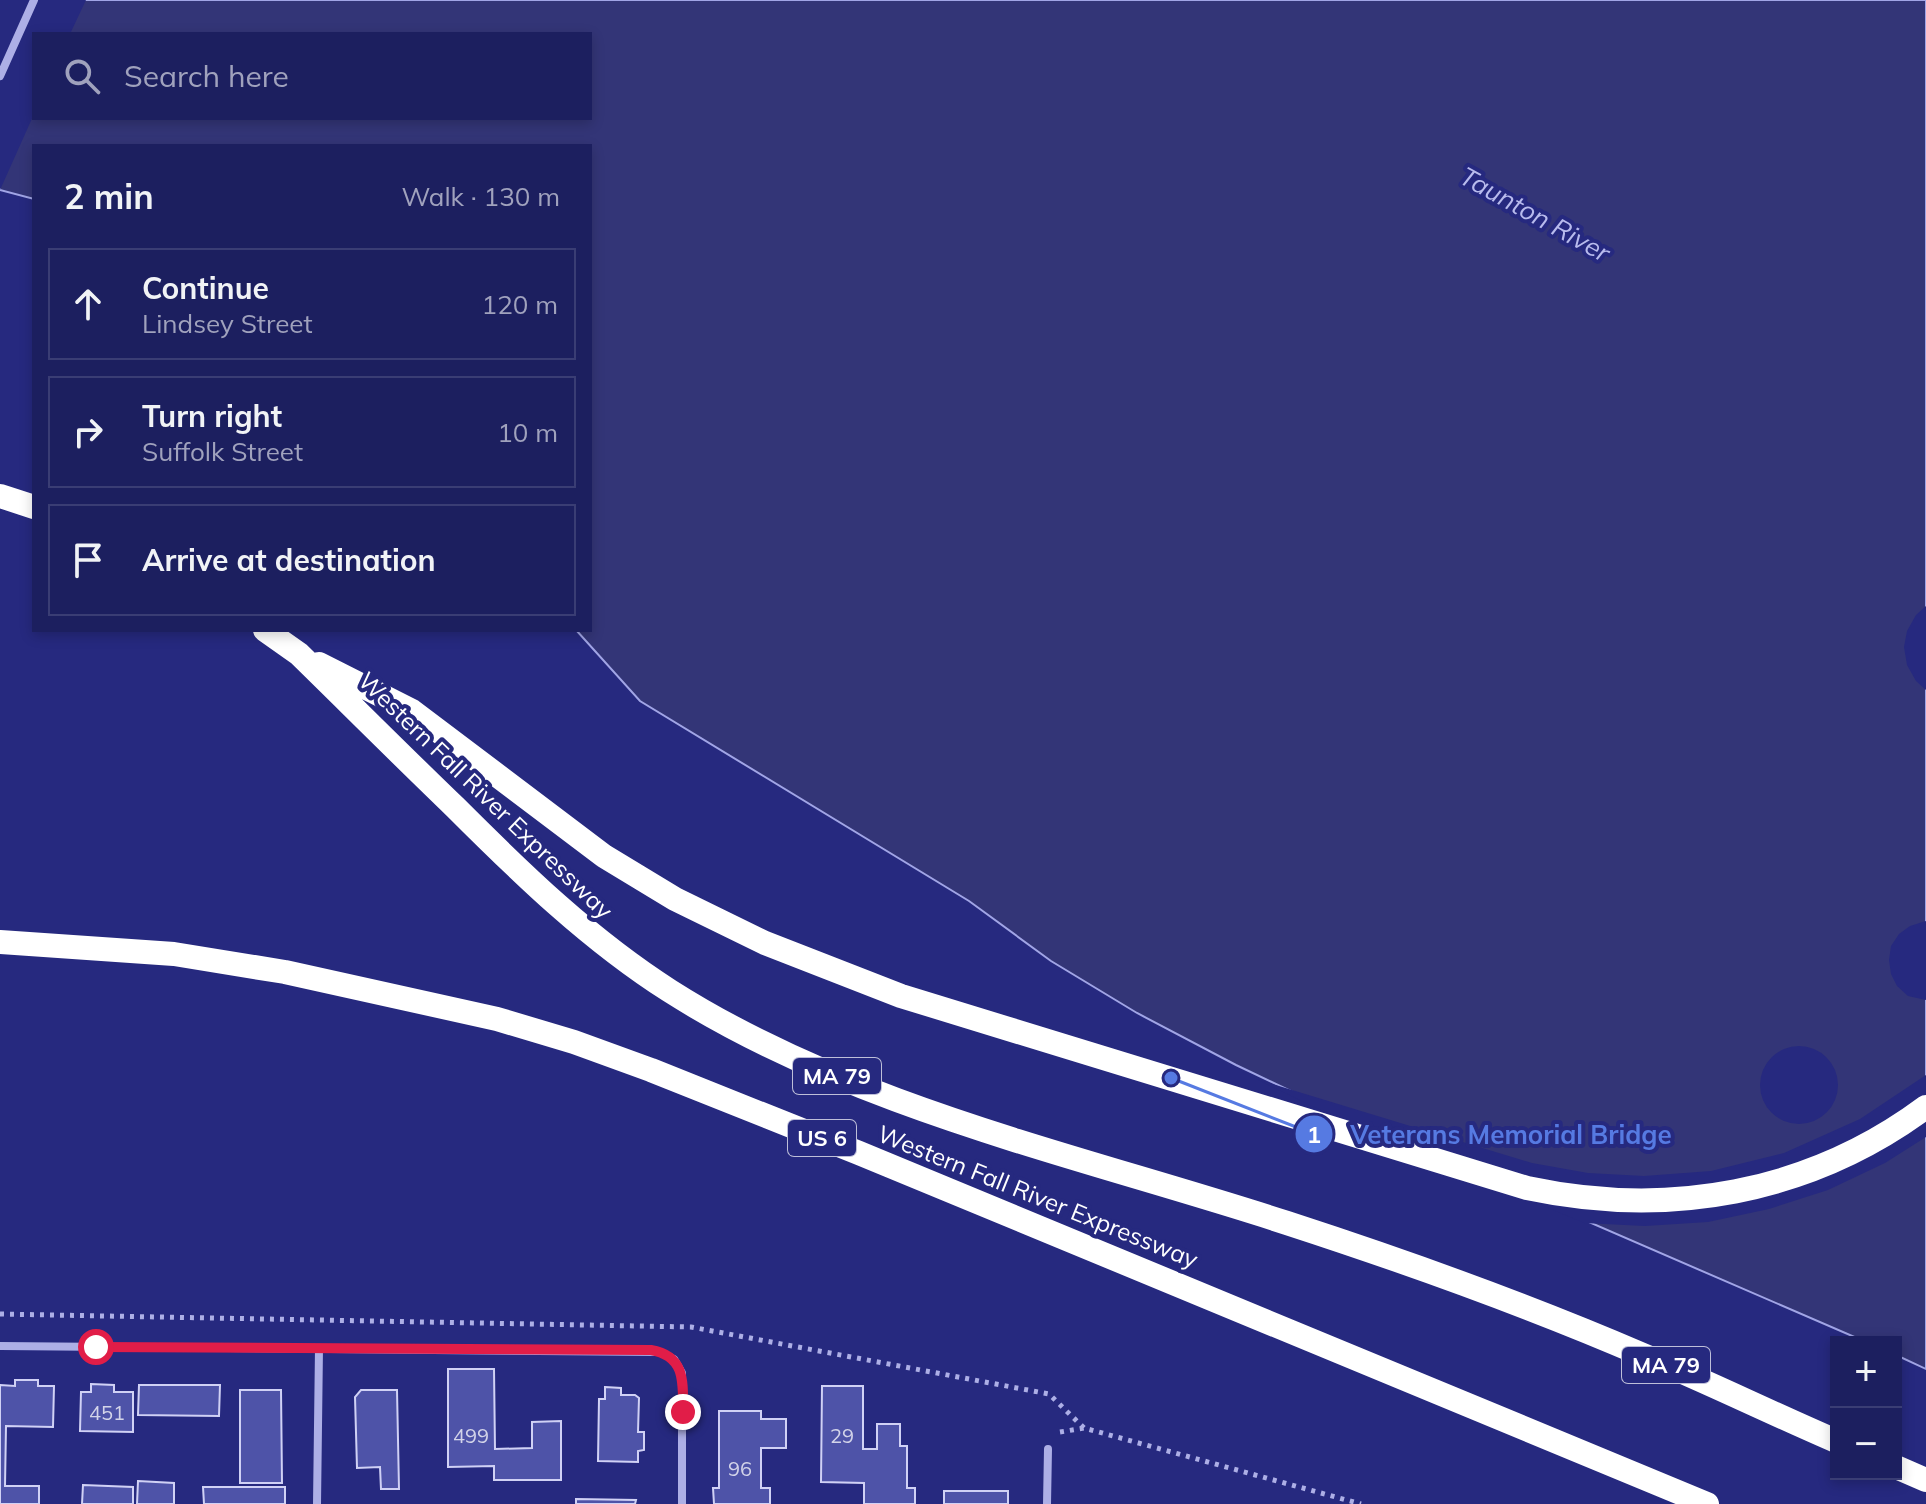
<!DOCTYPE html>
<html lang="en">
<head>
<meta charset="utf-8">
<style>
	body { margin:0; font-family:Mulish,sans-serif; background:#252765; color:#f1f3f6 }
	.controls { position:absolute; right:24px; bottom:24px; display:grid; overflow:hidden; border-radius:0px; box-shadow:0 4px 12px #0003 }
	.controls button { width:72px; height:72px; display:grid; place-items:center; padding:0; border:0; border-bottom:2px solid #3a3d74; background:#1c1f5f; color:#f1f3f6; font:40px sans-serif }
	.stop { position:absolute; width:24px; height:24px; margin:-18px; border:6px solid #e11d48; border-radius:50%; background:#fff }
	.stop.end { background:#e11d48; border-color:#fff; box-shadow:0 2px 8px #0008 }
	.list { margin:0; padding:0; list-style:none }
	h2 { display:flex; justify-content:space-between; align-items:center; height:104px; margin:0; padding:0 32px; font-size:34px }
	h2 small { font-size:26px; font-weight:400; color:#a0a2bd }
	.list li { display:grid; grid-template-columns:52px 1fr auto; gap:24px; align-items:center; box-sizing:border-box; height:112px; margin:0 16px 16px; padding:0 16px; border:2px solid #3a3d74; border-radius:0px }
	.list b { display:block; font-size:30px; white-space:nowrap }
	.list p { margin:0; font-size:26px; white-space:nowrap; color:#a0a2bd }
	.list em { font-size:26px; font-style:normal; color:#a0a2bd }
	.icon { flex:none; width:44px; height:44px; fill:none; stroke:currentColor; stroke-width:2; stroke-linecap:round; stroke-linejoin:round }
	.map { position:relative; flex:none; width:1926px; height:1504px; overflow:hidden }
	.search { position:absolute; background:#1c1f5f; box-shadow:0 4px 12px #0003; left:32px; top:32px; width:560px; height:88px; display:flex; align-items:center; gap:20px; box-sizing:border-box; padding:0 28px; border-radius:0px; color:#a0a2bd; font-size:30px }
	.panel { position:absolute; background:#1c1f5f; box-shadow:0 4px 12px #0003; left:32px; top:144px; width:560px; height:488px; border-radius:0px }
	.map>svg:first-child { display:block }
	.water { fill:#333577; stroke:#a1a5e6; stroke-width:2; fill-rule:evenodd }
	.pier { fill:#26297f }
	.building { fill:#4e53a8; stroke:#d0d1f5; stroke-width:2 }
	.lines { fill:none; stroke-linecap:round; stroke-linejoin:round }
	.path { stroke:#adafe6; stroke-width:5; stroke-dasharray:4 6; stroke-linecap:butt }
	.street { stroke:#adafe6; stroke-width:8 }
	.highway { stroke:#fff; stroke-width:24 }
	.route { stroke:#e11d48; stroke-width:10 }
	.labels { text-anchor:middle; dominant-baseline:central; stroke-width:8; stroke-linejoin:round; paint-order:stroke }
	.number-label { font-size:20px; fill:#d3d4e9 }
	.shield { fill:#26297f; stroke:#bebfd9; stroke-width:2 }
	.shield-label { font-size:22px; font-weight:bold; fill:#fff }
	.street-label { font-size:24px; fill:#fff; stroke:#26297f }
	.water-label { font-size:26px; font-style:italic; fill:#b8bbed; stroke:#26297f }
	.leader { fill:none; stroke:#567ae2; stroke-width:3 }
	.callout-dot { fill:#567ae2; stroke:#26297f; stroke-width:3 }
	.mark-label { font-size:24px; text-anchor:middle; font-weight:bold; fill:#fff }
	.callout-label { font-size:26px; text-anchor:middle; font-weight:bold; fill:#567ae2; stroke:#26297f; stroke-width:8; stroke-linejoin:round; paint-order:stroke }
</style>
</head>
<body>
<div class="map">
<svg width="1926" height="1504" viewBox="0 0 1926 1504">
	<rect width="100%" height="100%" fill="#26297f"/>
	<path class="water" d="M 0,0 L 1926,0 L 1926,1369 L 1896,1355 L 1896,1342 L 1866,1342 L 1337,1113 L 1236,1065 L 1137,1013 L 1051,961 L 969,901 L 640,701 L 576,630 L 590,630 L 590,146 L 34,146 L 34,199 L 0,190 ZM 34,34 L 590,34 L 590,118 L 34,118 Z"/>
	<path class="pier" d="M 0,0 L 86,0 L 70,34 L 34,34 L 34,114 L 0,190 Z
		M 1926,606 L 1926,690 L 1916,681 L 1907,665 L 1904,647 L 1907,631 L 1916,615 Z
		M 1926,921 L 1926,1000 L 1908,996 L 1897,986 L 1891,974 L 1889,960 L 1891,946 L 1899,934 L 1910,926 Z
		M1760 1085a39 39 0 1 1 78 0a39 39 0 1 1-78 0Z
		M 1926,1075 L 1926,1137 L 1885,1163 L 1828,1190 L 1769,1209 L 1708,1222 L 1645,1226 L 1584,1223 L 1335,1117 L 1256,1079 L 1532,1163 L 1588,1173 L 1644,1176 L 1711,1171 L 1784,1153 L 1860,1119 Z"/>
	<path class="building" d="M 448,1369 L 494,1369 L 495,1449 L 532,1448 L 532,1422 L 561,1421 L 561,1480 L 494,1480 L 494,1466 L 448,1467 Z
		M 15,1380 L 38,1380 L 38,1386 L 54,1386 L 53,1427 L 6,1426 L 5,1486 L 39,1486 L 39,1504 L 0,1504 L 0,1385 L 15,1386 Z
		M 91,1384 L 114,1385 L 114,1392 L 133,1392 L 133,1432 L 80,1431 L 81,1392 L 91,1392 Z
		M 139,1385 L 220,1385 L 219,1416 L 138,1415 Z
		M 822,1386 L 863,1386 L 863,1449 L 877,1449 L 877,1424 L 900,1424 L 900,1446 L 907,1446 L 907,1488 L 915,1488 L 915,1504 L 864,1504 L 864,1483 L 821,1482 Z
		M 605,1387 L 621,1388 L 621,1395 L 635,1395 L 639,1398 L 638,1432 L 644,1432 L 644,1450 L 638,1451 L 638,1462 L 598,1461 L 599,1399 L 605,1399 Z
		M 240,1390 L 281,1390 L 282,1483 L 240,1483 Z
		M 361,1390 L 397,1390 L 399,1489 L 381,1489 L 380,1467 L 357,1468 L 355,1397 Z
		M 719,1411 L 761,1411 L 761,1419 L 786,1419 L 786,1448 L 761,1448 L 761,1488 L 770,1488 L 770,1504 L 714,1504 L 713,1488 L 719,1488 Z
		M 138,1481 L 174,1483 L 174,1504 L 137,1504 Z
		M 83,1485 L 133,1487 L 133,1504 L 82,1504 Z
		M 203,1487 L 285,1487 L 285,1504 L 204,1504 Z
		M 944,1491 L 1008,1491 L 1008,1504 L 944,1504 Z
		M 576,1499 L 636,1500 L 635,1504 L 576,1504 Z"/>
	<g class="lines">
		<path class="path" d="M 0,1314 L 691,1327 L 1049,1394 L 1084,1428
			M 1060,1432 L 1084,1428 L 1361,1504"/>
		<path class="street" d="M 0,76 L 34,0
			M 0,1346 L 659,1352 L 674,1359 L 682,1373 L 682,1504
			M 317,1504 L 319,1348
			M 1047,1504 L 1048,1449"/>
		<path class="highway" d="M 0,496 L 34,507
			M 265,630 L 299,654 C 351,705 403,757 456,808 C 523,875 590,940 670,991 C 854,1108 1081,1156 1287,1223 C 1407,1262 1527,1305 1643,1355 C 1708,1382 1771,1413 1836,1441
			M 319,664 L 412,711 L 604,856 L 675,899 L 765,943 L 901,996 L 1527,1188 C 1668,1218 1809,1194 1926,1107
			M 0,942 L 174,954 L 285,972 L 497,1019 L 574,1042 L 651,1070 L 859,1153 L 1707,1504
			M 1896,1467 L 1926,1480"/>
	</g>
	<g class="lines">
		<path class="route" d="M 96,1347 L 651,1350 C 686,1356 683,1383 683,1412"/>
	</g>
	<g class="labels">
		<g class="number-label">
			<text x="107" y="1412">451</text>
			<text x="471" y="1435">499</text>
			<text x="842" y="1435">29</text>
			<text x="740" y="1468">96</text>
		</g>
		<g class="shield">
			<rect x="793" y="1058" width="88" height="36" rx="6"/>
			<rect x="788" y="1120" width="68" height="36" rx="6"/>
			<rect x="1622" y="1347" width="88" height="36" rx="6"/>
		</g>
		<g class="shield-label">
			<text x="837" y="1076">MA 79</text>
			<text x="822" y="1138">US 6</text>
			<text x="1666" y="1365">MA 79</text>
		</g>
		<g class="street-label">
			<text transform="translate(486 795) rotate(44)">Western Fall River Expressway</text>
			<text transform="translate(1038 1196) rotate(22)">Western Fall River Expressway</text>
		</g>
		<g class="water-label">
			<text transform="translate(1535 214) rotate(29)">Taunton River</text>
		</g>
	</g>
	<path class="leader" d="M1171 1078L1314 1134"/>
	<g class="callout-dot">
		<circle cx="1171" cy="1078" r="8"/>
		<circle cx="1314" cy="1134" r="20"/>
	</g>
	<g class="mark-label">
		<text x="1314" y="1143">1</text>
	</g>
	<g class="callout-label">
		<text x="1511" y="1144">Veterans Memorial Bridge</text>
	</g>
</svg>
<div class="controls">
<button>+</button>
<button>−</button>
</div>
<div class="stop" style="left:96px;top:1347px"></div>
<div class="stop end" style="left:683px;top:1412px"></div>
<div class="search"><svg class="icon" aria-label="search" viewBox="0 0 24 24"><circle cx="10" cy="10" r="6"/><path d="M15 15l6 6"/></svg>Search here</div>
<section class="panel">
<h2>2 min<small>Walk · 130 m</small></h2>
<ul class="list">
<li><svg class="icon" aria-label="ahead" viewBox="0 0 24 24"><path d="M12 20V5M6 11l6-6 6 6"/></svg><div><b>Continue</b><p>Lindsey Street</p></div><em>120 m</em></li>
<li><svg class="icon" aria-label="right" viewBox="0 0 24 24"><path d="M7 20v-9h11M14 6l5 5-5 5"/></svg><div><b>Turn right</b><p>Suffolk Street</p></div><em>10 m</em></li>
<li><svg class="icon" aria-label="arrive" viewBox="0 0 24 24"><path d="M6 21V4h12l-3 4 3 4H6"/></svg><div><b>Arrive at destination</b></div></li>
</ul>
</section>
</div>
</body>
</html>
